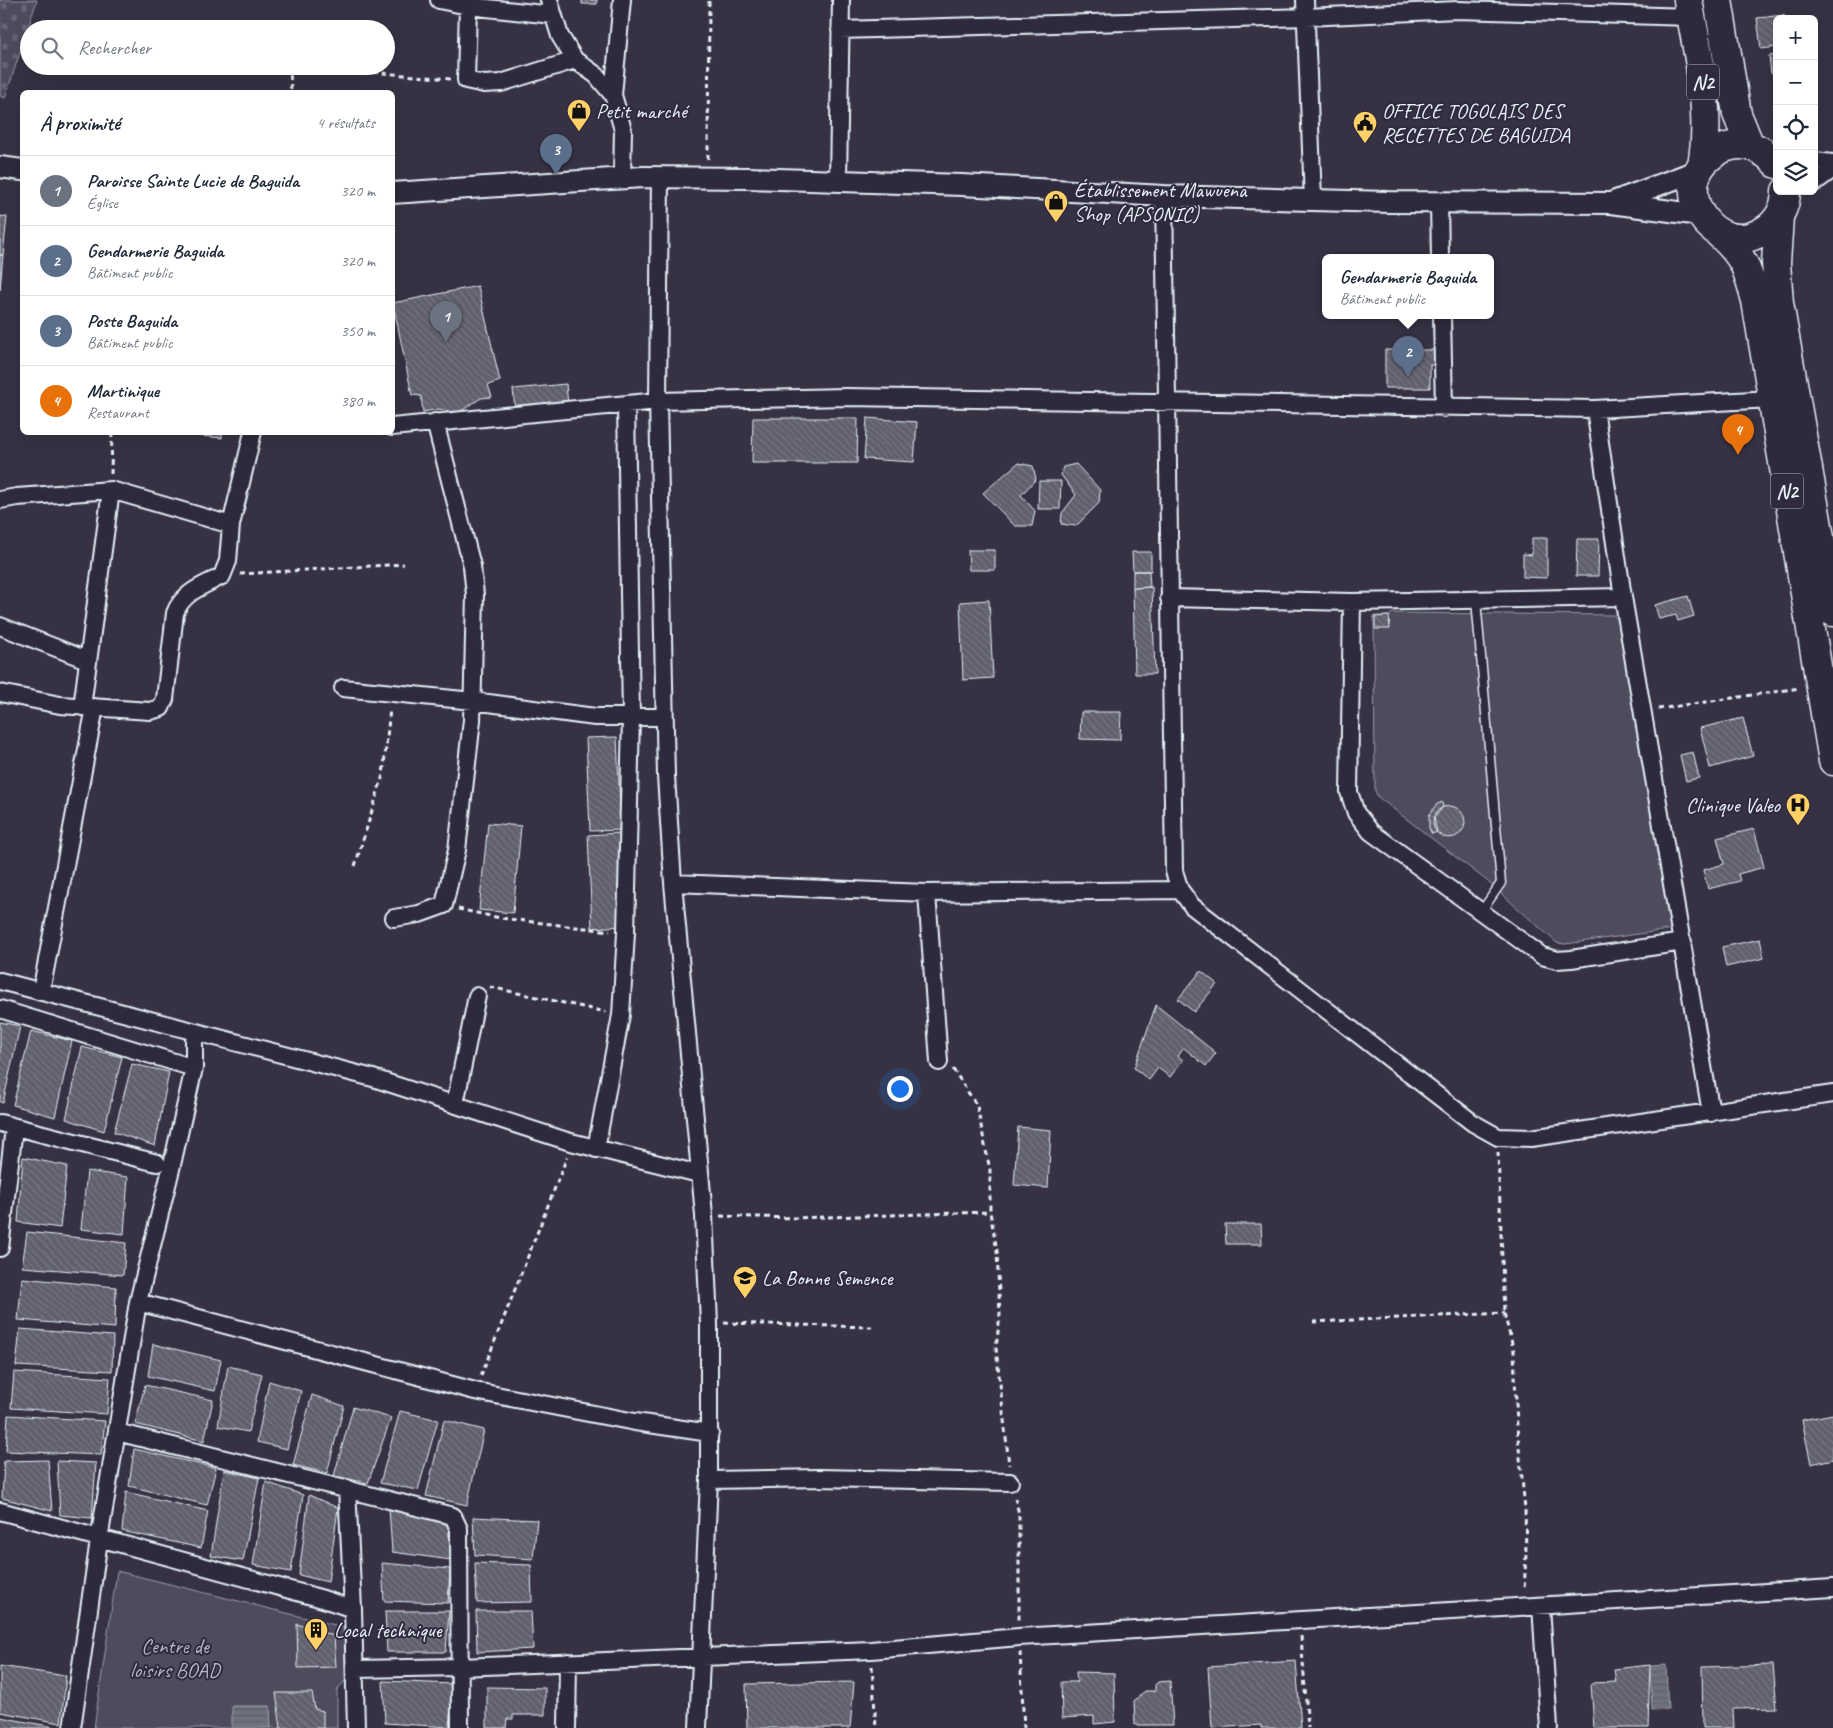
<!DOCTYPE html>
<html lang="fr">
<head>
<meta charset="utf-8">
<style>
	body { margin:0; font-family:Caveat,sans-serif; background:#f2f2f3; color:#1f2937 }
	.controls { position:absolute; right:15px; top:15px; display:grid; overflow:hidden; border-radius:8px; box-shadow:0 5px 20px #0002 }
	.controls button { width:45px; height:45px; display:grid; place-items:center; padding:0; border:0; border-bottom:1px solid #e0e1e3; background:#fff; color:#1f2937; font:25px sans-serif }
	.you { position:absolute; left:899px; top:1088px; width:18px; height:18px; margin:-12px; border:4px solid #fff; border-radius:50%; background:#1a73e8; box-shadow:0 0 0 8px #1a73e833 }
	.badge { display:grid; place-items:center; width:32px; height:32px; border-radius:50%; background:#84754c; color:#fff; font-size:16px; font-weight:700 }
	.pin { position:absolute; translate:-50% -41px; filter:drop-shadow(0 1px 2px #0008) }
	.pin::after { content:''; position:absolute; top:26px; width:18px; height:15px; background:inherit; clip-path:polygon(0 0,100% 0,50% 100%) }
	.popup { position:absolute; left:1322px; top:254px; width:172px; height:65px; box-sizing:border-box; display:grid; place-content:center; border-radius:8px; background:#fff; filter:drop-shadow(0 1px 4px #0005); font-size:16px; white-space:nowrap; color:#747a83 }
	.popup b { font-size:19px; color:#1f2937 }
	.popup::after { content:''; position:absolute; left:50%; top:100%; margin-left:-10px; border:10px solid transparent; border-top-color:#fff }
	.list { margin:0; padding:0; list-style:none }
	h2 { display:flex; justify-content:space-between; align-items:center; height:65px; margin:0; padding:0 20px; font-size:21px }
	h2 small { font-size:16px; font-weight:400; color:#747a83 }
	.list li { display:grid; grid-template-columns:32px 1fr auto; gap:15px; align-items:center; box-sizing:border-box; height:70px; padding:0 20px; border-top:1px solid #e0e1e3 }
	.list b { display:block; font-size:19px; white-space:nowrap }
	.list p { margin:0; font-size:16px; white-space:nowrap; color:#747a83 }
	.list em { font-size:16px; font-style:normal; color:#747a83 }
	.icon { flex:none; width:28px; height:28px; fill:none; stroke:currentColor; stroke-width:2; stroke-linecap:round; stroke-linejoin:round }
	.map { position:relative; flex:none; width:1833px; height:1728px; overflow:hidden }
	.search { position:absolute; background:#fff; box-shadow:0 5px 20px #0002; left:20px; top:20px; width:375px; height:55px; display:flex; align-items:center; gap:12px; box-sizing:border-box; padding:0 18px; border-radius:28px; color:#747a83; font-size:19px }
	.panel { position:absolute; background:#fff; box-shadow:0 5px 20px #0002; left:20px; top:90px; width:375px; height:345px; border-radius:8px }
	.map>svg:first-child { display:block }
	.cemetery { fill:url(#cemetery-stones); stroke:#9a9eaa }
	.green { fill:#4d4b5c; stroke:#9a9eaa }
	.water { fill:url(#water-rules); stroke:#a0a4af }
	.building { fill:url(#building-back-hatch); stroke:#e8f1f8 }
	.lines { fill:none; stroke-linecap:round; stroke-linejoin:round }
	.service-casing { stroke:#e8f1f8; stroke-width:11 }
	.minor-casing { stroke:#e8f1f8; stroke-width:20 }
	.tertiary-casing { stroke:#e8f1f8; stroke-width:24 }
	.trunk-casing { stroke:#e8f1f8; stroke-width:31 }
	.path { stroke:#e8f1f8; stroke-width:3; stroke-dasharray:5 4; stroke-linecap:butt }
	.service { stroke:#2f2a3d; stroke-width:8 }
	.minor { stroke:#2f2a3d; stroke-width:16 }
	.tertiary { stroke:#2f2a3d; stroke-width:20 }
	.trunk { stroke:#2f2a3d; stroke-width:28 }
	.labels { text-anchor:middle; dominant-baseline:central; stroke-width:4; stroke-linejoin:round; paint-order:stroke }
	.shield { fill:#2f2a3d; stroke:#b0b5c0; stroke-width:1 }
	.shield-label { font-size:20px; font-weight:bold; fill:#e8f1f8 }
	.poi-label { font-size:21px; fill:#e8f1f8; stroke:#2f2a3d; text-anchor:start }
	.park-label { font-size:21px; fill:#b2b7c1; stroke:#2f2a3d }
</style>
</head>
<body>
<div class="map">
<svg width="1833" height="1728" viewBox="0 0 1833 1728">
	<defs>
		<pattern id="cemetery-stones" width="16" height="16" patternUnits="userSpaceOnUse" patternTransform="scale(1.25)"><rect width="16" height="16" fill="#4d4b5c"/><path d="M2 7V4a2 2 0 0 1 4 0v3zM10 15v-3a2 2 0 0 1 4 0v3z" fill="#676574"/></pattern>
		<pattern id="water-rules" width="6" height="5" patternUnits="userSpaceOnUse" patternTransform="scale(1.25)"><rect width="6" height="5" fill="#70717f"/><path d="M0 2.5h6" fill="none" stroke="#5b5c64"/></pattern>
		<pattern id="building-back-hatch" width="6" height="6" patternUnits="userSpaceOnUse" patternTransform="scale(1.25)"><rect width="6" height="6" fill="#605e6e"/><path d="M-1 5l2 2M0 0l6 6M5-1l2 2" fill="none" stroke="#777683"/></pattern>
	</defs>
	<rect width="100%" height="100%" fill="#363244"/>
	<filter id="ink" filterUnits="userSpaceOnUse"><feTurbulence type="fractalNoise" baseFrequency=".02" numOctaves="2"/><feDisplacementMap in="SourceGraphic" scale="10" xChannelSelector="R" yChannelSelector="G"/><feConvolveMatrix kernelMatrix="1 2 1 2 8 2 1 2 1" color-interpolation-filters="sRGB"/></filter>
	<g filter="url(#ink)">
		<path class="cemetery" d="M 0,0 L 37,0 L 5,98 L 0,96 Z"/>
		<path class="green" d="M 1392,613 L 1614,615 L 1618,621 L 1677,921 L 1668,930 L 1565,944 L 1557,943 L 1487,881 L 1378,797 L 1375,791 L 1374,616 L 1389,616 Z
			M 117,1571 L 343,1627 L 352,1673 L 337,1690 L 337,1728 L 94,1728 Z"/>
		<path class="water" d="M 1666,1665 L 1668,1709 L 1652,1710 L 1650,1666 Z
			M 232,1706 L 270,1706 L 271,1728 L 232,1728 Z"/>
		<path class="building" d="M 582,0 L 597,0 L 597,4 L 582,4 Z
			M 1784,15 L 1785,19 L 1777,19 L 1777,47 L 1761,49 L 1757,18 Z
			M 1777,55 L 1777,72 L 1771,73 L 1769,56 Z
			M 0,216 L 7,217 L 3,255 L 0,255 Z
			M 0,255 L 3,255 L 0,290 Z
			M 478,286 L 500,381 L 488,385 L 492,397 L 481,398 L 458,413 L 439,409 L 423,412 L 421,396 L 412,395 L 393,303 Z
			M 1385,350 L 1437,350 L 1437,365 L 1430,365 L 1430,388 L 1385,388 Z
			M 566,384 L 568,405 L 515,410 L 513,389 Z
			M 753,418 L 858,418 L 857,463 L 752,463 Z
			M 867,418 L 917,422 L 914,462 L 864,459 Z
			M 192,432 L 222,432 L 222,438 L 192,435 Z
			M 1018,463 L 1033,466 L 1036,479 L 1021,495 L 1035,511 L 1032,526 L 1015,526 L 983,493 Z
			M 1076,464 L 1100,490 L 1099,503 L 1076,526 L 1061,524 L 1062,513 L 1076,495 L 1061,475 L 1063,467 Z
			M 1039,481 L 1061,481 L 1060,509 L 1038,509 Z
			M 1532,538 L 1547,538 L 1547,578 L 1523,577 L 1523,554 L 1532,555 Z
			M 1577,539 L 1599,539 L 1598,576 L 1576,576 Z
			M 968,550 L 995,550 L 995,570 L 969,570 Z
			M 1132,552 L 1151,552 L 1151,571 L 1133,571 Z
			M 1133,571 L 1149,571 L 1150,587 L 1133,588 Z
			M 1152,587 L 1155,674 L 1135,674 L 1133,588 Z
			M 1688,596 L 1694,616 L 1678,621 L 1676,615 L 1659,619 L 1655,605 Z
			M 989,600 L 993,678 L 963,680 L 960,602 Z
			M 1389,616 L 1390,629 L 1375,629 L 1375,617 Z
			M 1081,712 L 1121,712 L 1120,740 L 1080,739 Z
			M 1743,718 L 1753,756 L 1710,768 L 1700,728 Z
			M 617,737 L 621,830 L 590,831 L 586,738 Z
			M 1693,752 L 1699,778 L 1686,781 L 1680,755 Z
			M 1442,802 L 1443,807 L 1434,818 L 1437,832 L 1432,834 L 1429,828 L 1429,815 L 1436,805 Z
			M1433 822a16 16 0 1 1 32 0a16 16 0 1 1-32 0Z
			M 488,823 L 521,826 L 513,913 L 479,910 Z
			M 1754,829 L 1764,867 L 1738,874 L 1740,881 L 1708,889 L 1703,870 L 1724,864 L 1717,838 Z
			M 620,833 L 623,926 L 592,928 L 588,835 Z
			M 1760,939 L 1764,958 L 1726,967 L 1722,947 Z
			M 1201,971 L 1217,984 L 1194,1012 L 1178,999 Z
			M 1156,1005 L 1216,1053 L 1206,1066 L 1184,1048 L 1178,1056 L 1183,1060 L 1170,1077 L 1158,1068 L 1149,1080 L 1134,1068 Z
			M 0,1022 L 20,1026 L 3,1103 L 0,1102 Z
			M 31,1031 L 72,1041 L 55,1117 L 13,1105 Z
			M 82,1047 L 122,1057 L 104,1131 L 66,1119 Z
			M 132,1064 L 169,1072 L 155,1146 L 114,1132 Z
			M 1018,1127 L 1051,1130 L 1048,1188 L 1014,1185 Z
			M 23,1157 L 67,1166 L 60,1228 L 18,1222 Z
			M 87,1171 L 128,1177 L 124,1234 L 81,1229 Z
			M 1225,1224 L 1261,1224 L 1262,1244 L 1226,1244 Z
			M 27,1232 L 126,1243 L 123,1275 L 22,1267 Z
			M 22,1278 L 116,1287 L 115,1328 L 18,1320 Z
			M 20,1329 L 113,1336 L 112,1371 L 16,1366 Z
			M 153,1344 L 221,1360 L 215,1391 L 148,1376 Z
			M 228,1366 L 262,1374 L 248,1432 L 218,1426 Z
			M 14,1372 L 110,1378 L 107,1414 L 11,1408 Z
			M 269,1381 L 301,1391 L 287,1449 L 257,1442 Z
			M 145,1385 L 213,1400 L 204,1441 L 135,1424 Z
			M 312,1395 L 344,1406 L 327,1473 L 293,1465 Z
			M 353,1407 L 391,1418 L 368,1483 L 334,1476 Z
			M 400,1411 L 438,1420 L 418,1490 L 380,1483 Z
			M 1833,1414 L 1833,1459 L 1811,1464 L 1802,1420 Z
			M 8,1415 L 105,1421 L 101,1455 L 6,1451 Z
			M 444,1420 L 484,1430 L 467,1505 L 426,1496 Z
			M 134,1449 L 216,1468 L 207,1505 L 129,1486 Z
			M 48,1460 L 52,1511 L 2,1498 L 4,1461 Z
			M 57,1461 L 96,1463 L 92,1518 L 60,1515 Z
			M 224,1470 L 259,1478 L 243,1561 L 211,1556 Z
			M 266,1482 L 303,1495 L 291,1572 L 253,1565 Z
			M 126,1492 L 208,1511 L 201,1548 L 122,1531 Z
			M 309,1495 L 338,1508 L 328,1582 L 299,1575 Z
			M 389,1508 L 448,1522 L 451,1560 L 392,1552 Z
			M 473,1517 L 537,1520 L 533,1559 L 475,1555 Z
			M 382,1563 L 450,1569 L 448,1603 L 384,1601 Z
			M 475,1563 L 531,1565 L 532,1602 L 477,1603 Z
			M 385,1611 L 449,1611 L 446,1652 L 387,1652 Z
			M 476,1611 L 531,1611 L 533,1649 L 477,1652 Z
			M 297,1624 L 334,1636 L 336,1667 L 298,1668 Z
			M 1296,1661 L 1301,1728 L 1261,1728 L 1261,1725 L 1212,1728 L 1208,1667 Z
			M 1650,1665 L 1648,1728 L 1594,1728 L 1591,1683 L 1616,1682 L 1614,1669 Z
			M 1773,1665 L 1777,1708 L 1733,1709 L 1734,1728 L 1703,1728 L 1702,1667 Z
			M 0,1666 L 66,1676 L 61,1723 L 0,1712 Z
			M 1076,1672 L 1114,1673 L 1115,1722 L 1094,1724 L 1094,1716 L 1062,1718 L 1061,1682 L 1077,1682 Z
			M 383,1681 L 453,1684 L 449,1727 L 385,1723 Z
			M 1170,1681 L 1173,1725 L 1135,1725 L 1134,1701 L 1145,1691 L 1155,1691 L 1155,1685 L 1158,1682 Z
			M 854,1682 L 850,1728 L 747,1728 L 746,1684 Z
			M 487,1687 L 545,1688 L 545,1715 L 513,1715 L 513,1719 L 507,1719 L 506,1728 L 487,1728 Z
			M 276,1693 L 312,1693 L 315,1709 L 323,1711 L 323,1728 L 281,1728 Z
			M 0,1717 L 59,1728 L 0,1728 Z"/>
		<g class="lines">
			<defs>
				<path id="service" d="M 1476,600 L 1501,883 L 1481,912"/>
				<path id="minor" d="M 439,0 L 468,6 L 553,15
					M 549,0 L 560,36 L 575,60 L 596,75 L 613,95
					M 622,0 L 613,95 L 623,130 L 622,179
					M 1305,0 L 1313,200
					M 468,6 L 466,80 L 484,84 L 501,83 L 575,60
					M 840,30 L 1306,17 L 1457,10 L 1691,17
					M 1814,161 L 1833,163
					M 660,177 L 658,401 L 666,776 L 673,883 L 704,1215 L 709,1323 L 709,1480 L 698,1728
					M 838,181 L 841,0
					M 1814,183 L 1833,169
					M 1164,196 L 1174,871 L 1180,890 L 1192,906 L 1473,1123 L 1498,1137 L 1531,1138 L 1833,1094
					M 1439,202 L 1440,258
					M 1442,316 L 1444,408
					M 1595,409 L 1623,597 L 1711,1113
					M 392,427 L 658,401 L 846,397 L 1595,409 L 1771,399
					M 0,500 L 17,497 L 111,490 L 231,525
					M 1169,598 L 1352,602 L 1623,597
					M 1352,602 L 1349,792 L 1356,813 L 1371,832 L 1542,956 L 1557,960 L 1571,959 L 1683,942
					M 0,626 L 87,660
					M 343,688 L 473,701 L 595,717 L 665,717
					M 0,693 L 60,705 L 150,711 L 161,708 L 165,699 L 175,613 C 183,592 203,586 222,576 L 228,561 L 231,525 L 253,432
					M 82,707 L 111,490
					M 673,883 L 927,893 L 1180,890
					M 927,893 L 939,1062
					M 394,918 L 419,914 L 444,905 L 457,850 L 472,720 L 475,595 L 472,566 L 435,422
					M 0,981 L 373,1078 L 567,1141 L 699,1174
					M 41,992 L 95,707
					M 0,1009 L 194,1068
					M 455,1104 L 477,996
					M 0,1123 L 157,1163
					M 596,1149 L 621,1015 L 626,933 L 631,717 L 626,404
					M 0,1248 L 14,1128
					M 138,1302 L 475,1391 L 635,1422 L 710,1433
					M 117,1432 L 453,1516 L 459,1529 L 460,1728
					M 709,1480 L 819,1478 L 1010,1482
					M 347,1488 L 353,1609
					M 0,1511 L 323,1599 L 353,1609 L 356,1728
					M 1541,1606 L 1549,1728
					M 356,1669 L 460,1667 L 871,1650 L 1019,1637 L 1833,1588
					M 72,1728 L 99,1540 L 138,1302 L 171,1169 L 194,1068 L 194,1041 L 197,1032
					M 567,1728 L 568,1662"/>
				<path id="tertiary" d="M 0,167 L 22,170
					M 392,193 L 643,177 L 748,178 L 962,185 L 1164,196 L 1389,202 L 1611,203 L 1700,215
					M 1613,202 L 1699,170"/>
				<path id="trunk" d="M 1688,0 C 1698,54 1712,110 1702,165
					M 1718,0 L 1737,114 L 1750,146
					M 1777,164 C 1767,153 1755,145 1740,145 C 1730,145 1720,149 1712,155 C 1666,190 1716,262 1765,230 C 1778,222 1786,207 1786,191
					M 1779,217 L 1776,263 L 1779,303 L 1833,612
					M 1718,233 C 1744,256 1747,267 1756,301 L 1833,761"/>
			</defs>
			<use href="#service" class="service-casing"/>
			<use href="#minor" class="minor-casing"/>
			<use href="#tertiary" class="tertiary-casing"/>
			<use href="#trunk" class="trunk-casing"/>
			<path class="path" d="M 290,66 L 291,92
				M 302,66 L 450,79
				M 708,159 L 709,0
				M 111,474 L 112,432
				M 240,574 L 404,564
				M 1658,709 L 1800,688
				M 355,866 L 383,775 L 390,709
				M 458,909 L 500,918 L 610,931
				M 490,987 L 606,1012
				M 953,1069 L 977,1106 L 990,1170 L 990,1212 L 997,1251 L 1000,1315 L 996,1348 L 1009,1465
				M 1498,1152 L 1504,1313 L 1514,1351 L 1517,1427 L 1525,1509 L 1526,1555 L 1524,1591
				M 720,1216 L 793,1218 L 990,1212
				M 1313,1322 L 1504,1313
				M 724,1323 L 872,1327
				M 481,1376 L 567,1157
				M 1015,1498 L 1019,1514 L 1019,1621
				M 1301,1636 L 1308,1728
				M 1020,1652 L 1024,1728
				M 872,1666 L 876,1728"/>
			<use href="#service" class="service"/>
			<use href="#minor" class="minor"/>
			<use href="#tertiary" class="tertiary"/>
			<use href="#trunk" class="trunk"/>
		</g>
	</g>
	<defs>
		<symbol id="shop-pin" viewBox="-11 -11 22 30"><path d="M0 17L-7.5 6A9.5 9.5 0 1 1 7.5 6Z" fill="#ffd166" stroke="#2f2a3d"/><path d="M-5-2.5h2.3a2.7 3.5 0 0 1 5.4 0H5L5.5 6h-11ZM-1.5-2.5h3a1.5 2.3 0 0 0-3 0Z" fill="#111"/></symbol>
		<symbol id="civic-pin" viewBox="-11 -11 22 30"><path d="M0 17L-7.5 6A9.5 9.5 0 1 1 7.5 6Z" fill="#ffd166" stroke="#2f2a3d"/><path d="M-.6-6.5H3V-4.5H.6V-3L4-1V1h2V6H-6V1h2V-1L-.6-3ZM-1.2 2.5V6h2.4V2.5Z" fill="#111"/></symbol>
		<symbol id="hospital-pin" viewBox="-11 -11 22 30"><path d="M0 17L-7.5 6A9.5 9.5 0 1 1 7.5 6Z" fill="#ffd166" stroke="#2f2a3d"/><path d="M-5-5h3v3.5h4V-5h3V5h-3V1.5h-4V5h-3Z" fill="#111"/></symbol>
		<symbol id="school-pin" viewBox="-11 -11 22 30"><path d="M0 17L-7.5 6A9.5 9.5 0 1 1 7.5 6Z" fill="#ffd166" stroke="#2f2a3d"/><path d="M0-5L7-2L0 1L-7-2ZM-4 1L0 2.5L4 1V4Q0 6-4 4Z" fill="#111"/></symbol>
		<symbol id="building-pin" viewBox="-11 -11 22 30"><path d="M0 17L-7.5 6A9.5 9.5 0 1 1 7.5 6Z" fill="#ffd166" stroke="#2f2a3d"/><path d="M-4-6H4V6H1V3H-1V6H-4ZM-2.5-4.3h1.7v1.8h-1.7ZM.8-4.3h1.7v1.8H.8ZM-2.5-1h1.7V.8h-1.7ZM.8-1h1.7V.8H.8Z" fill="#111"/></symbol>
	</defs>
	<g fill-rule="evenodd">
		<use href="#shop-pin" x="565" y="97" width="28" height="38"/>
		<use href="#civic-pin" x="1351" y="109" width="28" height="38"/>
		<use href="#shop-pin" x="1042" y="188" width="28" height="38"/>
		<use href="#hospital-pin" x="1784" y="791" width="28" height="38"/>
		<use href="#school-pin" x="731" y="1264" width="28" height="38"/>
		<use href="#building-pin" x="302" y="1616" width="28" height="38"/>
	</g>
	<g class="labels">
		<g class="shield">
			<rect x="1687" y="64.5" width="32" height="35" rx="4"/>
			<rect x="1771" y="473.5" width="32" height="35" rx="4"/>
		</g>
		<g class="shield-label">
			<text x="1703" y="82">N2</text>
			<text x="1787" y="491">N2</text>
		</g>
		<g class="poi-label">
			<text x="596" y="111">Petit marché</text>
			<text x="1382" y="111">OFFICE TOGOLAIS DES<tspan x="1382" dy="24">RECETTES DE BAGUIDA</tspan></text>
			<text x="1074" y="190">Établissement Mawuena<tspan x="1074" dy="24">Shop (APSONIC)</tspan></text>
			<text x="1780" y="805" text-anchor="end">Clinique Valeo</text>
			<text x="762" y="1278">La Bonne Semence</text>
			<text x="334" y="1630">Local technique</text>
		</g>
		<g class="park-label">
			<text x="175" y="1646">Centre de<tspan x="175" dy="24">loisirs BOAD</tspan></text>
		</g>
	</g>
</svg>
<div class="controls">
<button>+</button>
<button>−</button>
<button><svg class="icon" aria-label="locate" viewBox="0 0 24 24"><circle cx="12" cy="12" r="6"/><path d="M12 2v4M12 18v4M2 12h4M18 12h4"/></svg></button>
<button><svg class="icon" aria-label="layers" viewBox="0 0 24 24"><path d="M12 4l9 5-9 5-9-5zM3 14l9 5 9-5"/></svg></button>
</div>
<div class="you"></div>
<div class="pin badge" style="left:446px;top:342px;background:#6b7280">1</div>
<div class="pin badge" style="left:1408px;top:377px;background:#5c6f8a">2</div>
<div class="popup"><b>Gendarmerie Baguida</b>Bâtiment public</div>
<div class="pin badge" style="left:556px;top:175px;background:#5c6f8a">3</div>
<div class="pin badge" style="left:1738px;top:455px;background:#e8710a">4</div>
<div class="search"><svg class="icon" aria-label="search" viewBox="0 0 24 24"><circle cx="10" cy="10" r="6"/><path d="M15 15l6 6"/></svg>Rechercher</div>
<section class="panel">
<h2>À proximité<small>4 résultats</small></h2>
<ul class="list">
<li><span class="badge" style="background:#6b7280">1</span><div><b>Paroisse Sainte Lucie de Baguida</b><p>Église</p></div><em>320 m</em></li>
<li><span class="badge" style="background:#5c6f8a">2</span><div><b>Gendarmerie Baguida</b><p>Bâtiment public</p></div><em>320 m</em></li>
<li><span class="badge" style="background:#5c6f8a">3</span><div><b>Poste Baguida</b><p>Bâtiment public</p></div><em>350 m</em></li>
<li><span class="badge" style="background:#e8710a">4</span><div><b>Martinique</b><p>Restaurant</p></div><em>380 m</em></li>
</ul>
</section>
</div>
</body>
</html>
